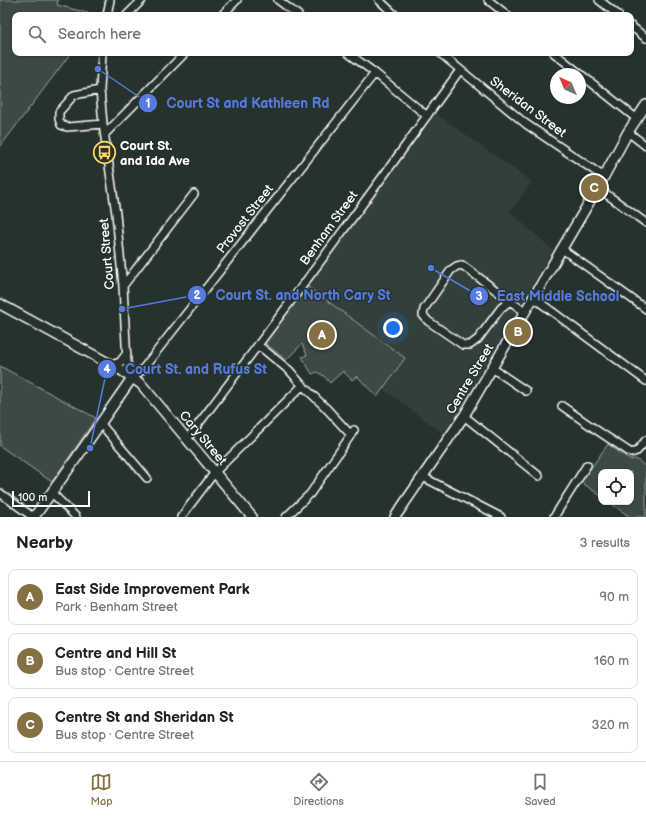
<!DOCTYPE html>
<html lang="en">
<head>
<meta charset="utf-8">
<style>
	body { margin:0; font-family:"Balsamiq Sans",sans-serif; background:#f6f6f6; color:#202124 }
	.controls { position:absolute; right:12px; bottom:12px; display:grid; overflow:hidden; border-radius:8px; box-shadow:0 1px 3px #0004 }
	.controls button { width:36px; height:36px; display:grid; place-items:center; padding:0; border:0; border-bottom:1px solid #e0e0e0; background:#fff; color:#202124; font:20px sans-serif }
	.compass { position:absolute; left:550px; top:68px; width:36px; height:36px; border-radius:50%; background:#fff; box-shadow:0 1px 3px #0004; rotate:316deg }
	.scale { position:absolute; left:12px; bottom:10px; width:78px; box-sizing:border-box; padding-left:4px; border:2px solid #fff; border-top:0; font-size:11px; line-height:14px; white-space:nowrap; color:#fff; -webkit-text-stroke:3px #26332d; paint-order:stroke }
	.you { position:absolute; left:393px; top:328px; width:14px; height:14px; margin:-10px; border:3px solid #fff; border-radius:50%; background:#1a73e8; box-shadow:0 0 0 6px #1a73e833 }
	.badge { display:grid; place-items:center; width:26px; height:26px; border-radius:50%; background:#847042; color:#fff; font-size:13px; font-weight:700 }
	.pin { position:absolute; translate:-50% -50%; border:2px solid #fff; box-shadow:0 1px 4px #0006 }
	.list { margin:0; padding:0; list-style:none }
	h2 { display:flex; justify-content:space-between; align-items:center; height:52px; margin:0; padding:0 16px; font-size:17px }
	h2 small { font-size:13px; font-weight:400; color:#757577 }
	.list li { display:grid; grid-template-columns:26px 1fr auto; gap:12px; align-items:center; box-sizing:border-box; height:56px; margin:0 8px 8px; padding:0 8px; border:1px solid #e0e0e0; border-radius:8px }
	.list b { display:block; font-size:15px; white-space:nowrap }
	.list p { margin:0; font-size:13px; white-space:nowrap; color:#757577 }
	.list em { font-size:13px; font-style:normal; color:#757577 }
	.icon { flex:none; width:22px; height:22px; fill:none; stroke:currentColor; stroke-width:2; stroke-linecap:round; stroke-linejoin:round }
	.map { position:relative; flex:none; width:646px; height:517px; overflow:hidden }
	.search { position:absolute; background:#fff; box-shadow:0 1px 3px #0004; left:12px; right:12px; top:12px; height:44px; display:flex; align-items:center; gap:10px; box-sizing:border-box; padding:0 14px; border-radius:8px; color:#757577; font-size:15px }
	.sheet { height:244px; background:#fff }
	nav { display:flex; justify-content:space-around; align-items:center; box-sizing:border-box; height:56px; border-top:1px solid #e0e0e0; background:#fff; font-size:11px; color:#757577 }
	nav a { display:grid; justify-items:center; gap:2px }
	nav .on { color:#847042 }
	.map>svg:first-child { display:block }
	.built { fill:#333f3a }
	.green { fill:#3e4944; stroke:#9ea4a2 }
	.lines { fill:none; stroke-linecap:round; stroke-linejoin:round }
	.minor-casing { stroke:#fff; stroke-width:10 }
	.major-casing { stroke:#fff; stroke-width:12 }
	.minor { stroke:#26332d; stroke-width:7 }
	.major { stroke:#26332d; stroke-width:9 }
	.labels { text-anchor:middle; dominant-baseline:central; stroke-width:3; stroke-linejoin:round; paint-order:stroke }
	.street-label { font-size:13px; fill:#fff; stroke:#26332d }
	.poi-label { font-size:13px; font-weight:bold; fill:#fff; stroke:#26332d; text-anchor:start }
	.leader { fill:none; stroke:#567ae2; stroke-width:1.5 }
	.callout-dot { fill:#567ae2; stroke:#26332d; stroke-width:1.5 }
	.mark-label { font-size:12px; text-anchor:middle; font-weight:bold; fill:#fff }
	.callout-label { font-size:14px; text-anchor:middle; font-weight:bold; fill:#567ae2; stroke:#26332d; stroke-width:3; stroke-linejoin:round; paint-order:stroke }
</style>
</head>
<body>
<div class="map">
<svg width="646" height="517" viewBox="0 0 646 517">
	<rect width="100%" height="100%" fill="#26332d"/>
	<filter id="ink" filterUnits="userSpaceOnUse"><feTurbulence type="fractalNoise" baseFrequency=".025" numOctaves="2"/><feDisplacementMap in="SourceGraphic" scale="8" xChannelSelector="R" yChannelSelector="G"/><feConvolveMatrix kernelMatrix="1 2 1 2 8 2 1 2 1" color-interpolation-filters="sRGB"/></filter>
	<g filter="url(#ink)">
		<path class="built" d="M 435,113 L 532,182 L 510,212 L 553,250 L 460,409 L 444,434 L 383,389 L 405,358 L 307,286 L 393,170 Z"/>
		<path class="green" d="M 0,0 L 58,0 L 57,5 L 88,13 L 87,15 L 15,15 L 15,53 L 71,53 L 0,147 Z
			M 307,286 L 405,358 L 377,397 L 357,376 L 352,380 L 343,371 L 330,383 L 324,376 L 317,372 L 312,374 L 302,357 L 307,355 L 302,344 L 286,360 L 265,343 Z
			M 0,366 L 96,418 L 52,482 L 0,446 Z
			M 608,444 L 630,460 L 636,459 L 646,467 L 646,517 L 630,517 L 609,502 L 631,502 L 631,472 L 601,472 L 601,496 L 581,482 Z"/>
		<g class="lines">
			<defs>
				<path id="minor" d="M 278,0 L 298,15
					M 379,0 L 395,15
					M 488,0 L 507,15
					M 599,0 L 618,15
					M 107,15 L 110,0
					M 127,15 L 142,0
					M 222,15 L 237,0
					M 631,26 L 646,38
					M 102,53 L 100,90 L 103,124 L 116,214 L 123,286 L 127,363 L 132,378 L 142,370 L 375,73
					M 348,53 L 375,73 L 427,116
					M 440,53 L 526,124 L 604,177
					M 554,53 L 637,119
					M 100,90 L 74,95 L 59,112 L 59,119 L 61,125 L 67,127 L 103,124
					M 628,132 L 646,146
					M 105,134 L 185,53
					M 598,188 L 646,223
					M 562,249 L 646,309
					M 123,286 L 194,194
					M 532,299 L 538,301 L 646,381
					M 510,301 L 501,308 L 478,339 L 470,345 L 463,345 L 428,321 L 423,315 L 424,309 L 451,270 L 457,266 L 462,265 L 525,312
					M 257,346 L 263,349 L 290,371 L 301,384 L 326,408 L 351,435 L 354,430
					M 112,365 L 120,362 L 127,353
					M 492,368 L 526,391
					M 562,406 L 595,429 L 631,453 L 637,451 L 646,440
					M 464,416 L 539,476
					M 100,423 L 147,478
					M 187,439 C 280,317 371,194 460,70
					M 423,477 L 501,517
					M 0,493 L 33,517
					M 52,493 L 76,517
					M 181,517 L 215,472 L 303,385
					M 286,517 L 310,494 L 351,435
					M 554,517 L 587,465"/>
				<path id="major" d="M 0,304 L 121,370 L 141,384 L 252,517
					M 34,517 L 75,460 L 132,378
					M 395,517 L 464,416 L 601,182 L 628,132 L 646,105"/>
			</defs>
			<use href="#minor" class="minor-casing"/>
			<use href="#major" class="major-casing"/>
			<use href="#minor" class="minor"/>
			<use href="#major" class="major"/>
		</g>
	</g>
	<defs>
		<symbol id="bus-ring" viewBox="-11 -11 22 22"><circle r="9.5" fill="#26332d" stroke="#ffd166" stroke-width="1.5"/><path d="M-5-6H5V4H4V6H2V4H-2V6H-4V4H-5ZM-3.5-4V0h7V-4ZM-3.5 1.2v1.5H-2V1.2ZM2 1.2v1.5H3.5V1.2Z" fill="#ffd166"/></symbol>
	</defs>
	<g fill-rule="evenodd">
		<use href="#bus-ring" x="92" y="140" width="25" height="25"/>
	</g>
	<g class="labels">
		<g class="street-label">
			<text transform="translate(528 107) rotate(37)">Sheridan Street</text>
			<text transform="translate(245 219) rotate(-52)">Provost Street</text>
			<text transform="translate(329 228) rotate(-54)">Benham Street</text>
			<text transform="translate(107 254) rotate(-95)">Court Street</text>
			<text transform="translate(470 379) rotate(-59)">Centre Street</text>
			<text transform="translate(203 438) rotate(50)">Cary Street</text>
		</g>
		<g class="poi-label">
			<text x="120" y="146">Court St.<tspan x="120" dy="15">and Ida Ave</tspan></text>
		</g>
	</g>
	<path class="leader" d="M98 69L148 103M122 309L197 295M431 268L479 296M90 448L107 369"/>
	<g class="callout-dot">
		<circle cx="98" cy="69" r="4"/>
		<circle cx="122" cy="309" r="4"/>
		<circle cx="431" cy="268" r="4"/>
		<circle cx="90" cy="448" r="4"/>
		<circle cx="148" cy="103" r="10"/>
		<circle cx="197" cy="295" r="10"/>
		<circle cx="479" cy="296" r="10"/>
		<circle cx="107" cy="369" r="10"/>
	</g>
	<g class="mark-label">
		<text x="148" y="107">1</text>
		<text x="197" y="299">2</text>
		<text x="479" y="300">3</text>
		<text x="107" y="373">4</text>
	</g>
	<g class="callout-label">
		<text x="248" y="108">Court St and Kathleen Rd</text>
		<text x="303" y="300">Court St. and North Cary St</text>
		<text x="558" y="301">East Middle School</text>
		<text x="196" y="374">Court St. and Rufus St</text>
	</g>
</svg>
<div class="controls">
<button><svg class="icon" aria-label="locate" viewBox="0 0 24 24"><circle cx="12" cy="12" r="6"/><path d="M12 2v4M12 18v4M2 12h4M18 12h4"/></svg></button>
</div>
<svg class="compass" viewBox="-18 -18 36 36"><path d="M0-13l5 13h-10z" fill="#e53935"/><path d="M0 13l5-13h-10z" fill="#757577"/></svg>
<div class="scale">100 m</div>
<div class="you"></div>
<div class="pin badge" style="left:322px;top:335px">A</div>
<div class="pin badge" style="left:518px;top:332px">B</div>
<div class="pin badge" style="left:594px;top:188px">C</div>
<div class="search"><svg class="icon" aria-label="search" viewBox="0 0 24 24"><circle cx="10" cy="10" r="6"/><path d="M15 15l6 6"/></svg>Search here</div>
</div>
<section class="sheet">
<h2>Nearby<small>3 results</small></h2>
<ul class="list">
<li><span class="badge">A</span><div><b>East Side Improvement Park</b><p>Park · Benham Street</p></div><em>90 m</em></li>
<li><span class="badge">B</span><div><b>Centre and Hill St</b><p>Bus stop · Centre Street</p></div><em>160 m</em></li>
<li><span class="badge">C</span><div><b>Centre St and Sheridan St</b><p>Bus stop · Centre Street</p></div><em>320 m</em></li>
</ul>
</section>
<nav>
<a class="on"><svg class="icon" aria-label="map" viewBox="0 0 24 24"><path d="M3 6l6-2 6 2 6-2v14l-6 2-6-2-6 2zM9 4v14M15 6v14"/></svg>Map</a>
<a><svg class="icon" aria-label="directions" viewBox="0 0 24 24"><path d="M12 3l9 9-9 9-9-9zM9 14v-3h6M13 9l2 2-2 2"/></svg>Directions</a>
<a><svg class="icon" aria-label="saved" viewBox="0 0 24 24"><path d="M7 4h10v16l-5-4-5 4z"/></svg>Saved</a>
</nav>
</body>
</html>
